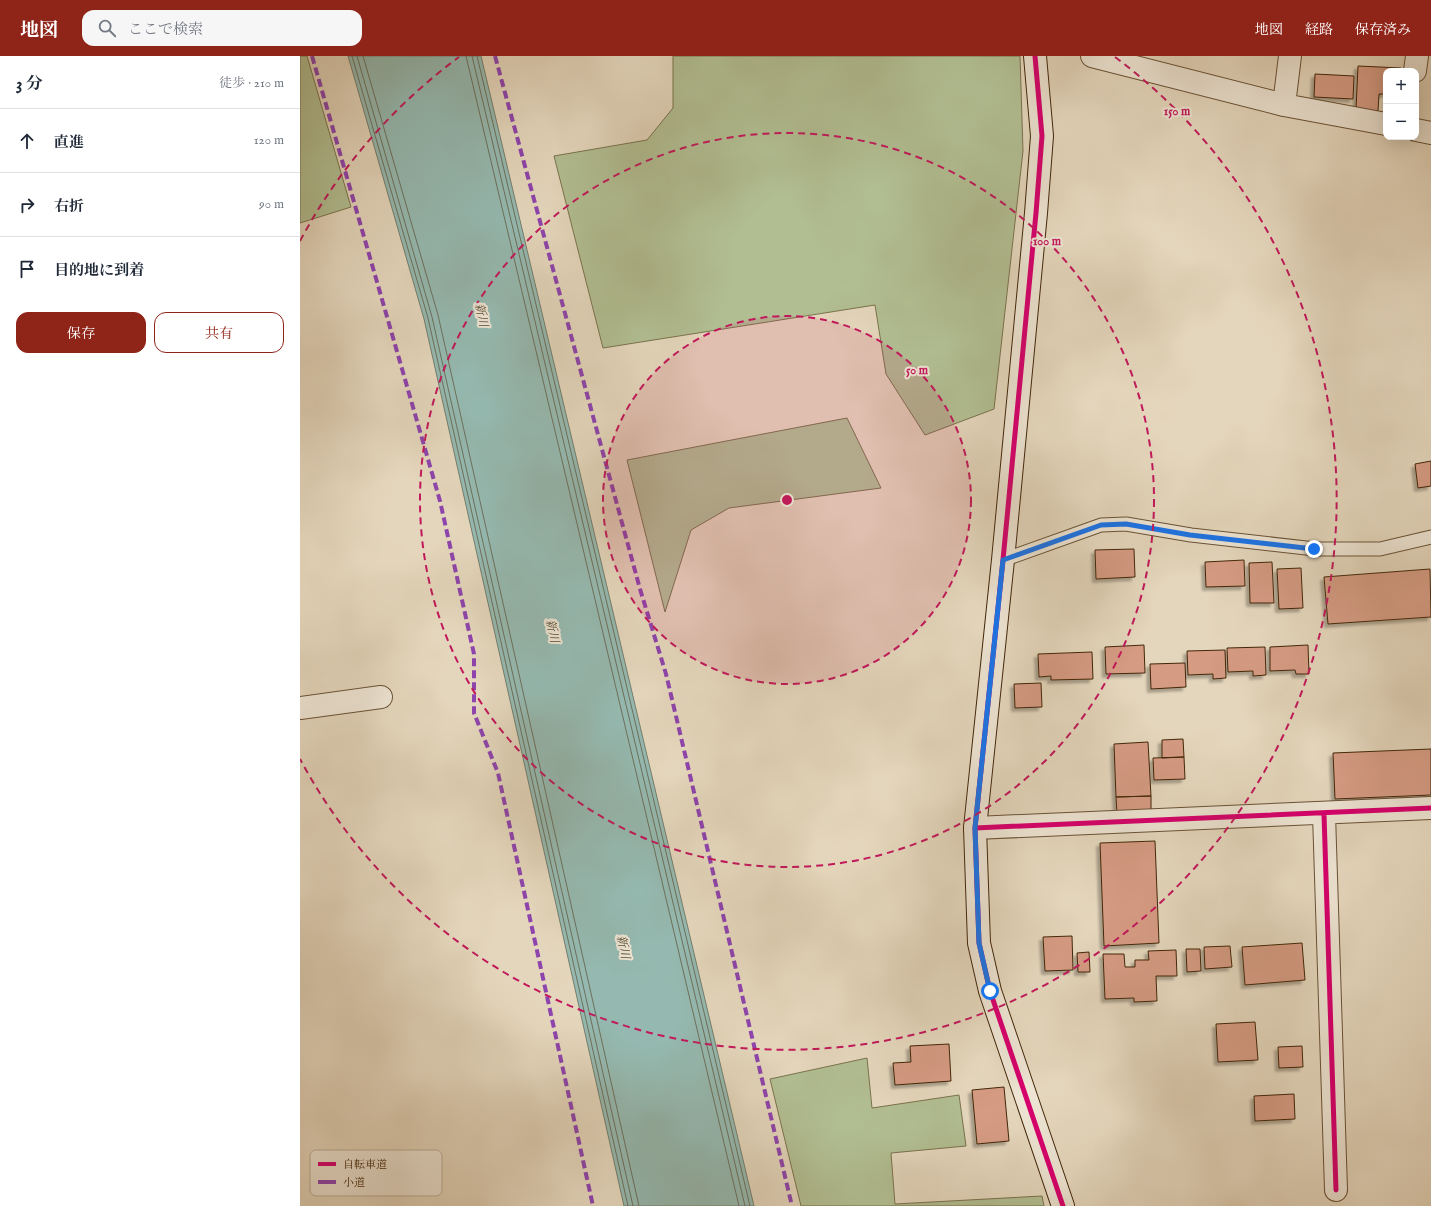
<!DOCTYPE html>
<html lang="ja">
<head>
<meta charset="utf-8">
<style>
	body { margin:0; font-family:"IM FELL English","Noto Serif JP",serif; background:#f6f6f7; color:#1f2937 }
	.controls { position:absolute; right:12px; top:12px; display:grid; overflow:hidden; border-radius:8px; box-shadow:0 4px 16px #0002 }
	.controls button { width:36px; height:36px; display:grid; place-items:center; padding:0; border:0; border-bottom:1px solid #e0e1e3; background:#fff; color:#1f2937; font:20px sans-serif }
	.stop { position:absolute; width:12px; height:12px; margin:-9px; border:3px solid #1a73e8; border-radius:50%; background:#fff }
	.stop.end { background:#1a73e8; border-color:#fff; box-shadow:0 1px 4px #0008 }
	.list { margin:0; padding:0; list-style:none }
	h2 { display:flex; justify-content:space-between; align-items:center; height:52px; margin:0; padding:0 16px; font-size:17px }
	h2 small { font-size:13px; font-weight:400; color:#747a83 }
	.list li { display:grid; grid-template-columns:26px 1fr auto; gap:12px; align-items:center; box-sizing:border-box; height:64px; padding:0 16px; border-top:1px solid #e0e1e3 }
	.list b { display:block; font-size:15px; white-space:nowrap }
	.list em { font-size:13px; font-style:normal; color:#747a83 }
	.actions { display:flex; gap:8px; padding:12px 16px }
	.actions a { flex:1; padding:9px 0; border:1px solid #8f2418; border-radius:12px; text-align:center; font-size:14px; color:#8f2418 }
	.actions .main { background:#8f2418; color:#fff }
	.icon { flex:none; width:22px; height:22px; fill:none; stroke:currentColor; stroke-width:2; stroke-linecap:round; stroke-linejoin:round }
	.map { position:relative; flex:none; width:1131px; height:1150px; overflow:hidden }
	header { display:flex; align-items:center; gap:24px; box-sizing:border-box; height:56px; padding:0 20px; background:#8f2418; color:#fff }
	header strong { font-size:19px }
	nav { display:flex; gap:22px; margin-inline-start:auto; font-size:14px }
	.search { width:280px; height:36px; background:#f6f6f7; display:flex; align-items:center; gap:10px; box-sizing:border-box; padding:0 14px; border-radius:12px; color:#747a83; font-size:15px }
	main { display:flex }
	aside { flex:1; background:#fff }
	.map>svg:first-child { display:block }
	.green { fill:#b1be92; stroke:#7a724d }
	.water { fill:#95b9b0; stroke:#747e6d }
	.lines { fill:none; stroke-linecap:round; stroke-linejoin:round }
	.shore { stroke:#6c705c; stroke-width:1 }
	.building { fill:#d59b83; stroke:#422608; filter:url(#shadow) }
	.lane-casing { stroke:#6a5235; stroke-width:15 }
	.street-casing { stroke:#6a5235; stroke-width:24 }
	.secondary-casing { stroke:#422608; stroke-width:24 }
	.lane { stroke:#ede4d3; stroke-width:13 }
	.street { stroke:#ede4d3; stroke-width:22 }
	.secondary { stroke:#ede4d3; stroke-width:22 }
	.quiet { stroke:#8e44ad; stroke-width:4; stroke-dasharray:8 4; stroke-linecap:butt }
	.cycleway-casing { stroke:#ede4d3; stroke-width:8 }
	.cycleway { stroke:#d6006c; stroke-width:5 }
	.route { stroke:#1a73e8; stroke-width:5 }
	.ring { fill:none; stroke:#c2185b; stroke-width:2; stroke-dasharray:7 5 }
	.labels { text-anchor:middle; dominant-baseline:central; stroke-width:4; stroke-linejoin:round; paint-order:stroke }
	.water-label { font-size:12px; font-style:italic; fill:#574b32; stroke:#ede4d3 }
	.key { fill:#ede4d3; stroke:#baab96; stroke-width:1 }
	.key-label { font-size:11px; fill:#422608 }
	.centre { fill:#c2185b; stroke:#ede4d3; stroke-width:2 }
	.ring-label { font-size:12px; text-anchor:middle; font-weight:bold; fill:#c2185b; stroke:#ede4d3; stroke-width:4; stroke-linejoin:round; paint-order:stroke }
</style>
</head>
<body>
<header>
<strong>地図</strong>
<div class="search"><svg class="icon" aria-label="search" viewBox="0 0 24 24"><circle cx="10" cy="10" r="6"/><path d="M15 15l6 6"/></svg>ここで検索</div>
<nav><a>地図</a><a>経路</a><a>保存済み</a></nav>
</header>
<main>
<aside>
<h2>3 分<small>徒歩 · 210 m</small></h2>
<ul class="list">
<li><svg class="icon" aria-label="ahead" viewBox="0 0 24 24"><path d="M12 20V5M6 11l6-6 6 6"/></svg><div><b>直進</b></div><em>120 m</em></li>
<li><svg class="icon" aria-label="right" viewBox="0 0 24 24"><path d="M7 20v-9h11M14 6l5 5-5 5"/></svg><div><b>右折</b></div><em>90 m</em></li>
<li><svg class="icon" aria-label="arrive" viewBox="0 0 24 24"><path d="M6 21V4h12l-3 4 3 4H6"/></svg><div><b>目的地に到着</b></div></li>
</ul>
<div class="actions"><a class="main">保存</a><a>共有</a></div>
</aside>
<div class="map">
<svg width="1131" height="1150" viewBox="0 0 1131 1150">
	<defs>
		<filter id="shadow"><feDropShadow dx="-3.5" dy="3.5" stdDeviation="1" flood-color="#0004"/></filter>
	</defs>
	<rect width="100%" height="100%" fill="#e4d6bc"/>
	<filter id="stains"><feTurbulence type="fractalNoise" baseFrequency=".005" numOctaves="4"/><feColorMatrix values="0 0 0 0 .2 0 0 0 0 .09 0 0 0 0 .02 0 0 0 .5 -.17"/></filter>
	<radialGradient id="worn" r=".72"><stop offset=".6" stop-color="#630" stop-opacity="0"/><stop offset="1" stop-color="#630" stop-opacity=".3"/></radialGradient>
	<path class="green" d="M 0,0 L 7,0 L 51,151 L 0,167 Z
		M 373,0 L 720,0 L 723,95 L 694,353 L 625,379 L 586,318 L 575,249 L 303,292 L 254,100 L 347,84 L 373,52 Z
		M 547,362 L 581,432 L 429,452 L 391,474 L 365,556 L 327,404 Z
		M 567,1002 L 572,1052 L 659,1039 L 666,1090 L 591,1097 L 595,1148 L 742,1140 L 744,1150 L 501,1150 L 470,1023 Z"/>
	<path class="water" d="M 48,0 L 181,0 L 454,1150 L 324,1150 L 124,263 Z"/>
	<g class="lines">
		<path class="shore" d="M 52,0 L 128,262 L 328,1150
			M 57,0 L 132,261 L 333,1150
			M 63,0 L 138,259 L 339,1150
			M 166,0 L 439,1150
			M 172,0 L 445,1150
			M 177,0 L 450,1150"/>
	</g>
	<path class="building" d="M 1058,10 L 1101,12 L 1101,15 L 1086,15 L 1086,38 L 1079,38 L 1078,55 L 1056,53 Z
		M 1015,18 L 1054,20 L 1053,43 L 1014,41 Z
		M 1131,405 L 1131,430 L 1118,432 L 1115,408 Z
		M 834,493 L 835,521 L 796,523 L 795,494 Z
		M 944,504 L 945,530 L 906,531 L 905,506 Z
		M 972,506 L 974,547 L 950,547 L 949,507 Z
		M 1001,512 L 1003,552 L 979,553 L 977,513 Z
		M 1130,513 L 1131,561 L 1028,568 L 1024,521 Z
		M 844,589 L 845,617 L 806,618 L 805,591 Z
		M 1008,589 L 1009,618 L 996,618 L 995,614 L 970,615 L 970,591 Z
		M 965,591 L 966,619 L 953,620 L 953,615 L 928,616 L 927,592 Z
		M 925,594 L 926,622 L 913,623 L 913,618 L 888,619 L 887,595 Z
		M 792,596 L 793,623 L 751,624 L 751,620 L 739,621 L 738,598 Z
		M 885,607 L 886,631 L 851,633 L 850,608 Z
		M 741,627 L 742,651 L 715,652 L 714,628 Z
		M 883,683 L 884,701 L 862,702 L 862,684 Z
		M 848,686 L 851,740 L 816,741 L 814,688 Z
		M 1131,693 L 1131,739 L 1035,743 L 1033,697 Z
		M 884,701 L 885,723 L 854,724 L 853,702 Z
		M 851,740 L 851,757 L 817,758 L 816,741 Z
		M 855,785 L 859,887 L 804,890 L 800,787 Z
		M 772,880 L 773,914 L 745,915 L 743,881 Z
		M 1002,887 L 1005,924 L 945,929 L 942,891 Z
		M 930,890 L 932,911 L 905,913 L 904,891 Z
		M 886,893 L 900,893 L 901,915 L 887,916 Z
		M 876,894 L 877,920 L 856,920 L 857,945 L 834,946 L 834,942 L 805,943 L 803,898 L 824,898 L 825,911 L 835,911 L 835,904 L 849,904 L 848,895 Z
		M 789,896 L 790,916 L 778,916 L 777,897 Z
		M 955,966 L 958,1004 L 918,1006 L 916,968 Z
		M 649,988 L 651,1025 L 595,1029 L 593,1007 L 611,1006 L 610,990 Z
		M 1002,990 L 1003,1011 L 979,1012 L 978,991 Z
		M 704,1031 L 709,1085 L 677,1088 L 672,1034 Z
		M 994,1038 L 995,1063 L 955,1065 L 954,1040 Z"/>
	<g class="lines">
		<defs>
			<path id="lane" d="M 703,504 L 801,469 L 826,468 L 891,479 L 1015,493 L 1080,493 L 1131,481"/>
			<path id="street" d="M 792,0 L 984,49 L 1086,68
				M 1115,15 L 1117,0
				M 984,49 L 990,0
				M 1116,74 L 1131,77
				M 0,652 L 81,641
				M 1024,758 L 1036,1134
				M 675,772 L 1131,752"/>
			<path id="secondary" d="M 735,0 L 742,80 L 736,157 L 703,504 L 675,772 L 679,887 L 690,935 L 763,1150"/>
		</defs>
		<use href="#lane" class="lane-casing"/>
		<use href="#street" class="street-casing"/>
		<use href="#secondary" class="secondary-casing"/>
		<use href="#lane" class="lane"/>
		<use href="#street" class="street"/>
		<use href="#secondary" class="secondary"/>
		<path class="quiet" d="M 12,0 L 140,445 L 174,598 L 174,657 L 198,717 L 293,1150
			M 195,0 L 340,533 L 366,618 L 492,1150"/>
		<defs>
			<path id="cycleway" d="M 735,0 L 742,80 L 736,157 L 703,504 L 675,772 L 679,887 L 690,935 L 763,1150
				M 1024,758 L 1036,1134
				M 675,772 L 1131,752"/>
		</defs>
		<use href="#cycleway" class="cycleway-casing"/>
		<use href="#cycleway" class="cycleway"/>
	</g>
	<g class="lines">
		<path class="route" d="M 690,935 L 679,887 L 675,772 L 703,504 L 801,469 L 826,468 L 890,479 L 1014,493"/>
	</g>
	<circle cx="487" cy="444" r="184" fill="#c2185b" fill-opacity=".12"/>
	<g class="ring">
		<circle cx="487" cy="444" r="184"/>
		<circle cx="487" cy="444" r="367"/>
		<path d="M0 185A551 551 0 0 1 159 1M815 1A551 551 0 1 1 0 703"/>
	</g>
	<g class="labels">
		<g class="water-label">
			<text transform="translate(181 259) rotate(77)">新川</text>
			<text transform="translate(252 575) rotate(77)">新川</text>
			<text transform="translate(323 891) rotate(78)">新川</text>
		</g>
	</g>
	<rect x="10" y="1094" width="132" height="46" rx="6" class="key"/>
	<rect x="18" y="1106" width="18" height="4" fill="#d6006c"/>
	<rect x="18" y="1124" width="18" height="4" fill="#8e44ad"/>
	<g class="key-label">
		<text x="43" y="1112">自転車道</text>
		<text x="43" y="1130">小道</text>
	</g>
	<circle cx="487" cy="444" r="6" class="centre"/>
	<g class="ring-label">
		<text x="877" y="59">150 m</text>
		<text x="747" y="189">100 m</text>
		<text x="617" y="318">50 m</text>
	</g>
	<rect width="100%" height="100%" filter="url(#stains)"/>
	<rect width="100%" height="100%" fill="url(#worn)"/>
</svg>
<div class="controls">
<button>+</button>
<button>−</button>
</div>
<div class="stop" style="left:690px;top:935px"></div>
<div class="stop end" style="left:1014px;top:493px"></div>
</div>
</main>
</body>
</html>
